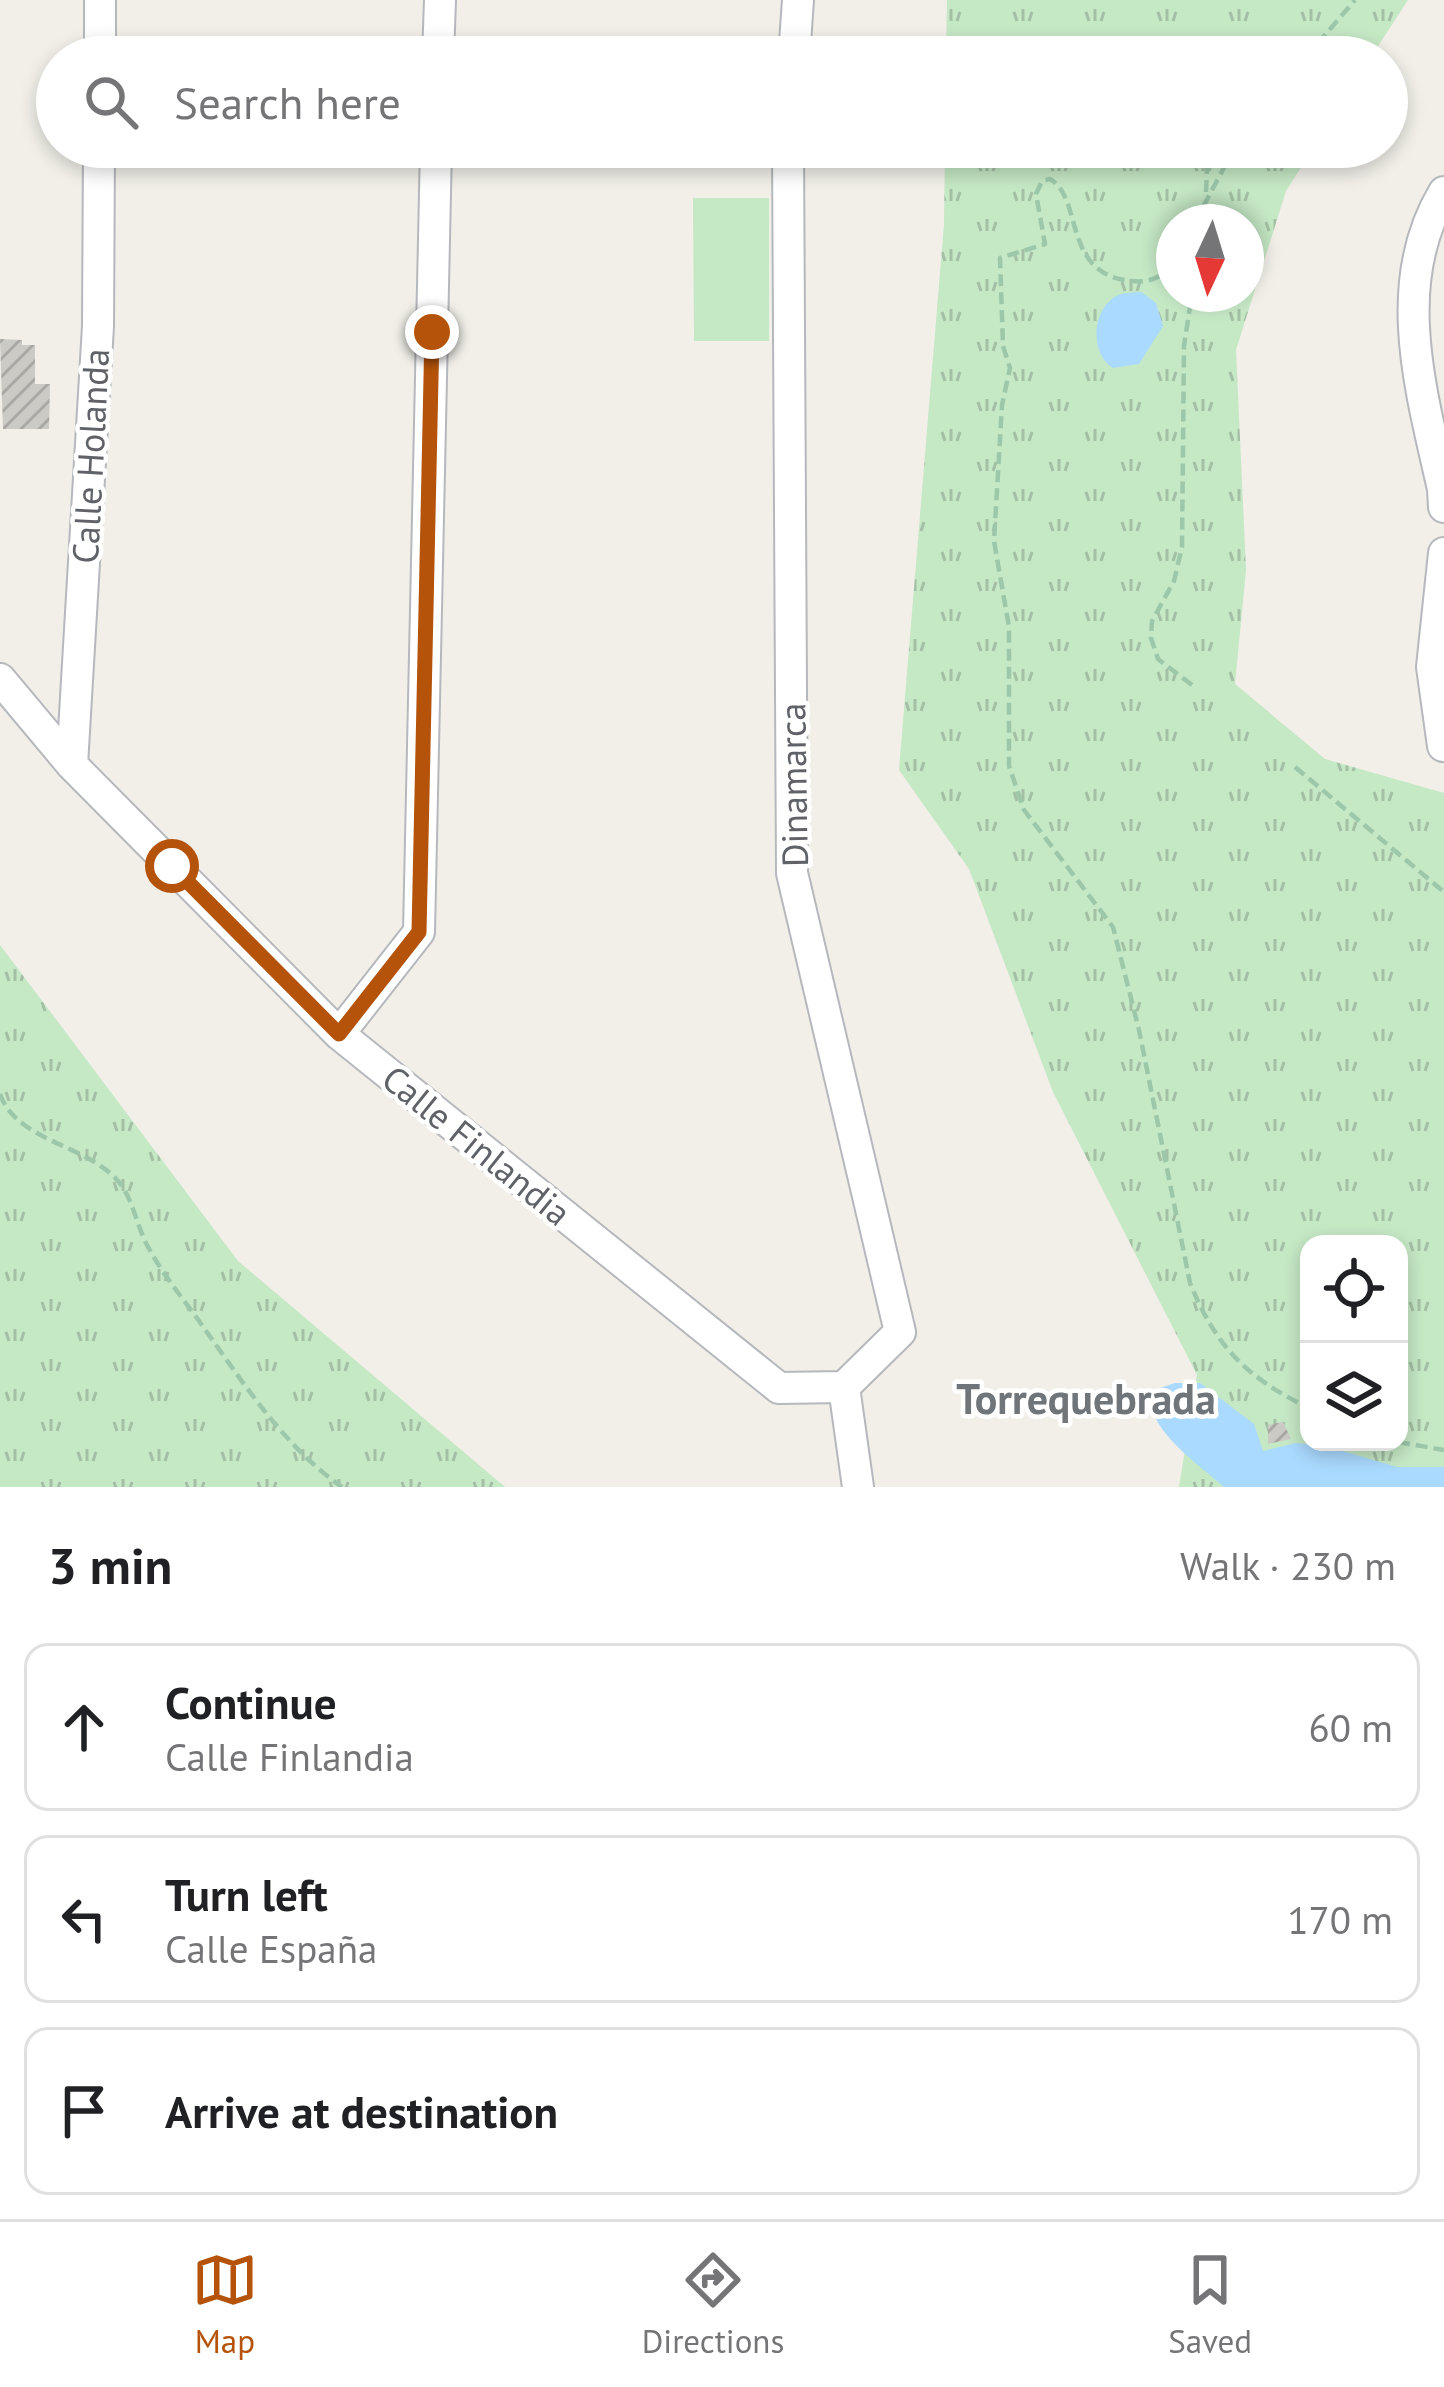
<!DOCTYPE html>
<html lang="en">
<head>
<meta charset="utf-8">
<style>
	body { margin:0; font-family:"PT Sans",sans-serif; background:#f2f2f2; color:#202124 }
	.controls { position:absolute; right:36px; bottom:36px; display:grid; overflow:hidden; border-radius:24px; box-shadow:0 6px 18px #0003 }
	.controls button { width:108px; height:108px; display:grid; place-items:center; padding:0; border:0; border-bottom:3px solid #e0e0e0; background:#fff; color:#202124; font:60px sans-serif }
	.compass { position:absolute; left:1156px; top:204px; width:108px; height:108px; border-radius:50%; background:#fff; box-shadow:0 6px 18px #0003; rotate:184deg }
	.stop { position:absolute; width:36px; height:36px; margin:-27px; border:9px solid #b45309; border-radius:50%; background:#fff }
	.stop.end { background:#b45309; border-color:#fff; box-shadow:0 3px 12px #0008 }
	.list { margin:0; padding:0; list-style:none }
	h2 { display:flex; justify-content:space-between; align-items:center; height:156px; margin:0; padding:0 48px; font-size:51px }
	h2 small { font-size:39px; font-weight:400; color:#757577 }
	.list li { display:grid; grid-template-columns:78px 1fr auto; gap:36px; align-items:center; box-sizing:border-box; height:168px; margin:0 24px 24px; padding:0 24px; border:3px solid #e0e0e0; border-radius:24px }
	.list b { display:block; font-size:45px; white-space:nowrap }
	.list p { margin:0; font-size:39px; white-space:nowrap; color:#757577 }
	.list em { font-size:39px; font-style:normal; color:#757577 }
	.icon { flex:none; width:66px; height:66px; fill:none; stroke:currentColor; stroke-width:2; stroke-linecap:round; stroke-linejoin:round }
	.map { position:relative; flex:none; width:1444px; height:1487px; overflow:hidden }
	.search { position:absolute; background:#fff; box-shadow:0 6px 18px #0003; left:36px; right:36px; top:36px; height:132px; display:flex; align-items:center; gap:30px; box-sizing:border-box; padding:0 42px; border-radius:66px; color:#757577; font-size:45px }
	.sheet { height:732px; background:#fff }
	nav { display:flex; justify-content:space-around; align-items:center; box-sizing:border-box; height:168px; border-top:3px solid #e0e0e0; background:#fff; font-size:33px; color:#757577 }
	nav a { display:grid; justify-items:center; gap:6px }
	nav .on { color:#b45309 }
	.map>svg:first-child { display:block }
	.grass { fill:url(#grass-tufts); fill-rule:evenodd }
	.garden { fill:#c5e8c5 }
	.water { fill:#aadaff }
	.building { fill:url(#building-hatch) }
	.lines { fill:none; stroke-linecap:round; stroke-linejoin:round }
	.street-casing { stroke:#b5b8bc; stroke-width:34 }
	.path { stroke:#9cc7a9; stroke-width:4.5; stroke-dasharray:12 6; stroke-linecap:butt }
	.street { stroke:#fff; stroke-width:30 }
	.route { stroke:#b45309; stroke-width:15 }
	.labels { text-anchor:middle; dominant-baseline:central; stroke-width:9; stroke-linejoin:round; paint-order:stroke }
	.street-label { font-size:36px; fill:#5f6368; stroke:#fff }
	.quarter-label { font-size:42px; font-weight:bold; fill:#70757a; stroke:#fff }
</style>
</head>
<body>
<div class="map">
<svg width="1444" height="1487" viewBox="0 0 1444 1487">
	<defs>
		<pattern id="grass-tufts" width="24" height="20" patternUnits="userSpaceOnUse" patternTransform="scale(3)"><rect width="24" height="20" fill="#c5e8c5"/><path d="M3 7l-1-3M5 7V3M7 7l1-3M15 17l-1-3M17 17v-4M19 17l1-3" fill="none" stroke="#a3c0a4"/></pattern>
		<pattern id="building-hatch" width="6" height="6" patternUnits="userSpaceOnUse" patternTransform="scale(3)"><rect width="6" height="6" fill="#cccac5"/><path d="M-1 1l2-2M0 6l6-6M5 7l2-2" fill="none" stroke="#a9a8a4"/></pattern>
	</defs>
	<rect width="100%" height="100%" fill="#f1efe8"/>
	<path class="grass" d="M 947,0 L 1408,0 L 1371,57 L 946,57 Z
		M 945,147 L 1314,147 L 1286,191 L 1236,350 L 1246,570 L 1235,684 L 1325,759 L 1444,793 L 1444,1487 L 1179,1487 L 1197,1375 L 1053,1092 L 969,869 L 899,770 L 944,224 ZM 1174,222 L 1246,222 L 1246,294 L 1174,294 ZM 1309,1244 L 1399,1244 L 1399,1442 L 1309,1442 Z
		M 0,945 L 238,1261 L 505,1487 L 0,1487 Z"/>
	<path class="garden" d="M 693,198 L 769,198 L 769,341 L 694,341 Z"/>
	<path class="water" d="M 1141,292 L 1156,303 L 1163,326 L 1139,364 L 1113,368 C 1088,353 1092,304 1121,294 C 1124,293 1138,292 1141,292 Z
		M 1200,1383 L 1254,1424 L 1263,1451 L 1296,1443 L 1329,1447 L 1397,1467 L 1444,1467 L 1444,1487 L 1224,1487 C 1199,1464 1144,1429 1151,1391 L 1175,1383 Z"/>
	<path class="building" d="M 0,339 L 22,340 L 22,345 L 35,345 L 35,384 L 50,384 L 49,429 L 3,429 Z
		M 1283,1422 L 1291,1439 L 1268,1444 L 1268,1425 Z"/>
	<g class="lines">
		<defs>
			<path id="street" d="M 100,57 L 100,0
				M 438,57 L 440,0
				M 794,57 L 798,0
				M 788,147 L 792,873 L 900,1332 L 844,1387
				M 1444,192 C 1389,283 1421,391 1443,489 L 1444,507
				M 0,679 L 72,765 L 339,1034 L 779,1388 L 844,1387
				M 1443,746 L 1432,667 L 1444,553
				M 72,765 L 98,326 L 99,147
				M 339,1034 L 419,932 L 436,147
				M 844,1387 L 858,1487"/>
		</defs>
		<use href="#street" class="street-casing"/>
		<path class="path" d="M 1306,57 L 1355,0
			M 1206,192 L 1208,147
			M 1195,222 L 1235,147
			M 1203,222 L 1205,204
			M 1174,265 C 1162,277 1150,283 1132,281 C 1061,275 1084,198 1050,179 L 1042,181 L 1036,194 L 1045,244 L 1000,258 L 1003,346 L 1010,368 L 1002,405 L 994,541 L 1009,627 L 1009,766 L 1024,810 L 1113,927 L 1139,1030 L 1190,1283 C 1216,1347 1247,1378 1309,1408
			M 1192,685 L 1158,659 L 1151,638 L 1152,621 L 1174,581 L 1182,547 L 1184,346 L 1192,294
			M 1295,767 L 1444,892
			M 0,1094 C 17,1143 93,1145 122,1186 C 134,1204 137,1226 147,1245 C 161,1272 181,1296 199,1321 C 240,1378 283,1446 342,1487
			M 1398,1442 L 1444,1450"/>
		<use href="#street" class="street"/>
	</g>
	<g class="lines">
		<path class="route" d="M 172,866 L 339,1034 L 419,932 L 432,332"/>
	</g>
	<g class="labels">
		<g class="street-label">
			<text transform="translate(90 456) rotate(-87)">Calle Holanda</text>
			<text transform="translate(793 785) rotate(-91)">Dinamarca</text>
			<text transform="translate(477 1145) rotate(39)">Calle Finlandia</text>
		</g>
		<g class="quarter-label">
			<text x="1086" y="1398">Torrequebrada</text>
		</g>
	</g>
</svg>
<div class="controls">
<button><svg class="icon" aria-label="locate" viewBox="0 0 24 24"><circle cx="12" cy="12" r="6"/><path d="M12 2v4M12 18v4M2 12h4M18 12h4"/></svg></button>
<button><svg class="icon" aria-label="layers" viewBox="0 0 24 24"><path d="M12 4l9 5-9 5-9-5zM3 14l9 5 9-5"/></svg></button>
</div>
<svg class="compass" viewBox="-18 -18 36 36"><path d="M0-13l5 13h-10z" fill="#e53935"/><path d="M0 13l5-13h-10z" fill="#757577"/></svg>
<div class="stop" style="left:172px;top:866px"></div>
<div class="stop end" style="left:432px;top:332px"></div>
<div class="search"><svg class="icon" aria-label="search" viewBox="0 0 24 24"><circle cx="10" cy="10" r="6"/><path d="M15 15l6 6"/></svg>Search here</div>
</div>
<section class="sheet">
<h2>3 min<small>Walk · 230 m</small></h2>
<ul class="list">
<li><svg class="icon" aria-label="ahead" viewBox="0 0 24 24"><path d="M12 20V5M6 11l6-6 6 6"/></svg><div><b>Continue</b><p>Calle Finlandia</p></div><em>60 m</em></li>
<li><svg class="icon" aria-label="left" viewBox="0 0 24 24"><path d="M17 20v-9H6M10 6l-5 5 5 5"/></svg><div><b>Turn left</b><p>Calle España</p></div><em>170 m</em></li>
<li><svg class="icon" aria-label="arrive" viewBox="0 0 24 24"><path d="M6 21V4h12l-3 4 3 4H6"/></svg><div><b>Arrive at destination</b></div></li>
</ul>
</section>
<nav>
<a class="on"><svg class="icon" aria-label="map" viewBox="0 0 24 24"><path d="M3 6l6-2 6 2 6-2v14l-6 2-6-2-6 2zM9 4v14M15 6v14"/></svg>Map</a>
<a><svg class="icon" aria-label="directions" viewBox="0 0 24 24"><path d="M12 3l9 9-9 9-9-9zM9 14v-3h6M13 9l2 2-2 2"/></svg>Directions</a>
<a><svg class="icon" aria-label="saved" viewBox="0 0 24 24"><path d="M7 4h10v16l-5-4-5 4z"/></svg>Saved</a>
</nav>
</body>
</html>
